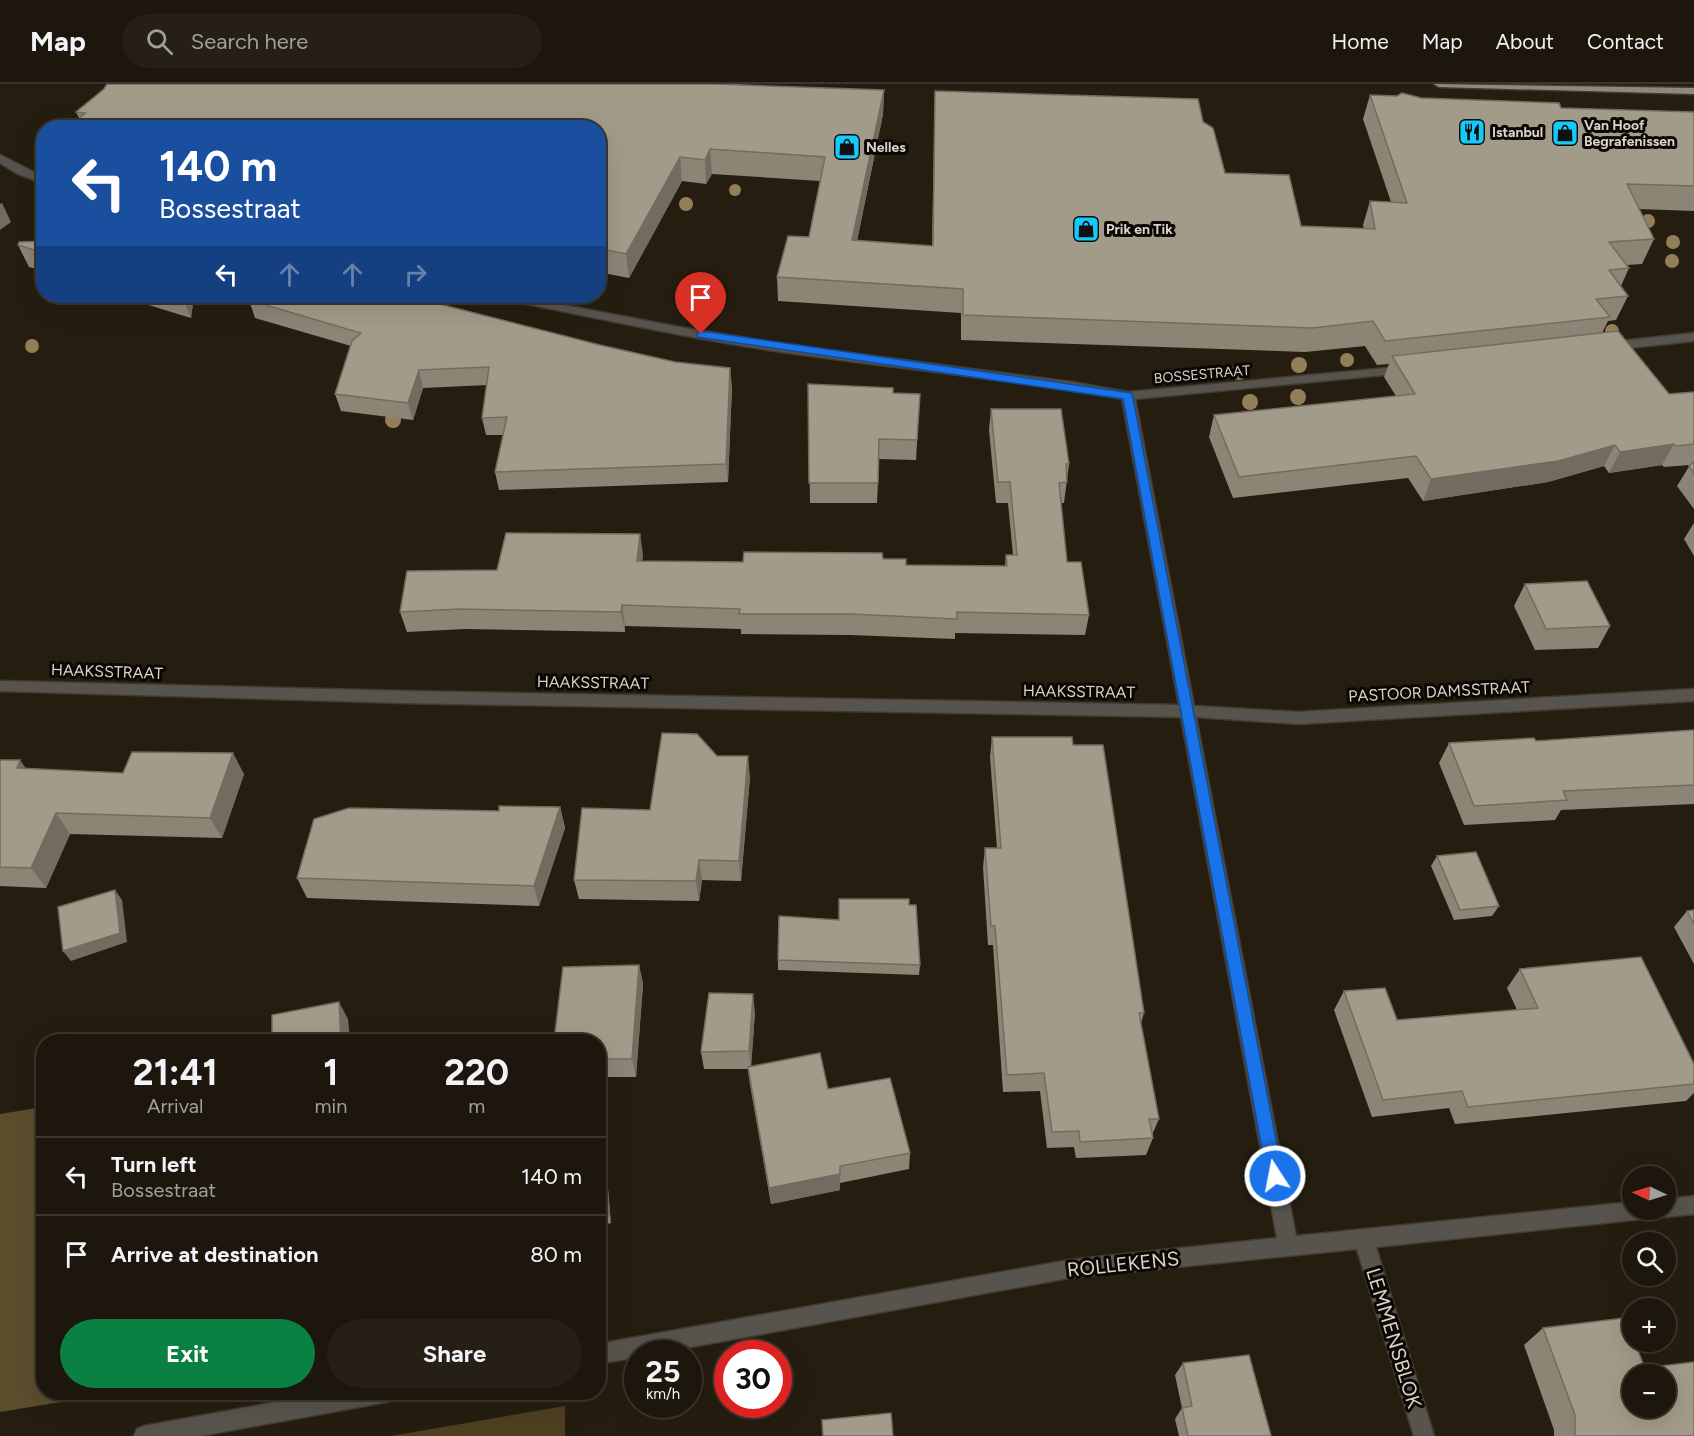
<!DOCTYPE html>
<meta charset="utf-8">
<style>
body{margin:0;font-family:Figtree,sans-serif;background:#251f15;color:#f1f3f6;height:100vh;display:flex;flex-direction:column;font-size:22px;white-space:nowrap}
*{box-sizing:border-box;margin:0}
p{font-size:20px;color:#a09f9d}
.icon{flex:none;width:33px;height:33px;fill:none;stroke:currentColor;stroke-width:2;stroke-linecap:round;stroke-linejoin:round}
.map{position:relative;flex:1;overflow:hidden}
.drawer{position:absolute;left:36px;top:950px;width:570px;height:366px;display:flex;flex-direction:column;background:#1c160c;border-radius:24px;box-shadow:0 6px 24px #0002,0 0 0 2px #3a352d}
.drawer>*{flex:none}
.banner{position:absolute;left:36px;top:36px;width:570px;height:183px;border-radius:24px;box-shadow:0 6px 24px #0002,0 0 0 2px #3a352d;background:#1a4fa0;color:#fff;overflow:hidden}
.needle{width:39px;rotate:274deg}
.buttons{position:absolute;left:1622px;top:1082px;display:grid;gap:12px}
.buttons a{display:grid;place-items:center;width:54px;height:54px;border-radius:50%;background:#1c160c;box-shadow:0 6px 24px #0002,0 0 0 2px #3a352d;font-size:30px}
.speed{position:absolute;left:624px;top:1256px;display:flex;gap:12px;font-size:30px;font-weight:700;text-align:center}
.speed>*{display:grid;place-content:center;width:78px;height:78px;border-radius:50%;background:#1c160c;box-shadow:0 6px 24px #0002,0 0 0 2px #3a352d;line-height:1}
.speed small{font-size:15px;font-weight:400}
.speed .limit{border:9px solid #d22;background:#fff;color:#111}
.pin{position:absolute;display:grid;place-items:center;width:51px;height:51px;color:#fff;margin:-62px -26px;border-radius:50% 50% 50% 0;rotate:-45deg;box-shadow:0 0 6px #0007}
.pin .icon{rotate:45deg}
.me{position:absolute;width:66px;margin:-33px;rotate:349deg;stroke-linejoin:round;filter:drop-shadow(0 0 4px #0008)}
.turn{display:flex;align-items:center;gap:21px;height:126px;padding:0 24px;font-size:27px}
.turn .icon{width:78px;height:78px;stroke-width:2.5}
.turn b{display:block;font-size:42px;line-height:51px}
.lanes{display:flex;align-items:center;height:57px;padding:0 24px;background:#0003;justify-content:center;gap:30px;direction:ltr}
.lanes .off{opacity:.35}
.eta{display:flex;justify-content:space-evenly;align-items:center;height:102px;text-align:center}
.eta b{font-size:36px;font-weight:700;line-height:42px}
.action{display:flex;gap:12px;margin-top:auto;padding:12px 24px}
.action a{flex:1;height:69px;border-radius:36px;background:#0b8043;color:#fff;font-size:24px;font-weight:700;line-height:69px;text-align:center}
.action a+a{background:#251f15;color:#f1f3f6}
ul{padding:0;list-style:none}
li{display:flex;align-items:center;gap:18px;height:78px;padding:0 24px;border-top:2px solid #3a352d}
li div{flex:1}
li b{display:block;font-size:22px}
li em{font-style:normal}
header{display:flex;align-items:center;gap:36px;box-sizing:border-box;height:84px;padding:0 30px;background:#1c160c;border-bottom:2px solid #3a352d}
header strong{font-size:28px}
nav{display:flex;gap:33px;margin-inline-start:auto;font-size:21px}
.search{width:420px;height:54px;background:#251f15;display:flex;align-items:center;gap:15px;box-sizing:border-box;padding:0 21px;border-radius:33px;color:#a09f9d;font-size:22px}
.map>svg:first-child{display:block}
.green{fill:#4e3f21}
.forest{fill:#5c4d2d}
.lines{fill:none;stroke-linecap:round;stroke-linejoin:round}
.minor-casing{stroke:#423b2e;stroke-width:3}
.primary-casing{stroke:#423b2e;stroke-width:3}
.minor{fill:#57544d;fill-rule:evenodd}
.primary{fill:#90897a;fill-rule:evenodd}
.tree{fill:#927f59}
.wall{fill:#8c8576}
.shaded-wall{fill:#726c60}
.building{fill:#a39b89;stroke:#726c60;stroke-width:1.5;fill-rule:evenodd}
.route{fill:#1a73e8;stroke:#114b97;stroke-width:1.5}
.labels{text-anchor:middle;stroke-width:6;stroke-linejoin:round;paint-order:stroke}
.far-poi-label{font-size:14px;font-weight:bold;fill:#d8d3ca;stroke:#0b0804;text-anchor:start}
.far-street-label{font-size:14px;fill:#d8d3ca;stroke:#0b0804}
.street-label{font-size:16px;fill:#d8d3ca;stroke:#0b0804}
.near-street-label{font-size:20px;fill:#d8d3ca;stroke:#0b0804}
</style>
<header>
<strong>Map</strong>
<div class="search"><svg class="icon" aria-label="search" viewBox="0 0 24 24"><circle cx="10" cy="10" r="6"/><path d="M15 15l6 6"/></svg>Search here</div>
<nav><a>Home</a><a>Map</a><a>About</a><a>Contact</a></nav>
</header>
<div class="map">
<svg width="1694" height="1352" viewBox="0 0 1694 1352">
<rect width="100%" height="100%" fill="#251e10"/>
<polygon class="green" points="565,1322 565,1352 391,1352"/>
<polygon class="forest" points="43,1023 44,1308 122,1308 0,1328 0,1030"/>
<g class="lines">
<defs>
<g id="minor">
<polygon points="0,71 44,93 44,100 16,89 0,79"/>
<path d="M 496,212 L 517,212 L 679,243 L 788,261 L 1072,298 L 1128,308 L 1409,282 L 1409,288 L 1405,289 L 1135,315 L 1194,622 L 1298,628 L 1694,605 L 1694,617 L 1298,640 L 1196,633 L 1296,1152 L 1632,1118 L 1632,1125 L 1665,1125 L 1665,1115 L 1694,1112 L 1694,1130 L 1665,1133 L 1659,1131 L 1652,1134 L 1376,1163 L 1434,1352 L 1414,1352 L 1357,1165 L 1069,1194 L 658,1269 L 638,1269 L 638,1273 L 598,1280 L 598,1260 L 1069,1176 L 1277,1154 L 1181,633 L 404,619 L 0,607 L 0,597 L 404,607 L 1179,621 L 1122,315 C 1012,295 900,285 789,269 C 692,255 597,234 502,215 Z"/>
<polygon points="1694,249 1694,257 1611,266 1605,262 1611,258"/>
<polygon points="332,1308 397,1308 394,1315 387,1318 200,1352 134,1352 137,1345 144,1342"/>
</g>
<polygon id="primary" points="1434,0 1694,4 1694,10 1439,3"/>
</defs>
<use href="#minor" class="minor-casing"/>
<use href="#primary" class="primary-casing"/>
<use href="#minor" class="minor"/>
<use href="#primary" class="primary"/>
</g>
<g class="tree">
<circle cx="735" cy="106" r="6"/>
<circle cx="686" cy="120" r="7"/>
<circle cx="1648" cy="137" r="7"/>
<circle cx="1673" cy="158" r="7"/>
<circle cx="1672" cy="177" r="7"/>
<circle cx="1612" cy="247" r="7"/>
<circle cx="32" cy="262" r="7"/>
<circle cx="1347" cy="276" r="7"/>
<circle cx="1299" cy="281" r="8"/>
<circle cx="1239" cy="288" r="8"/>
<circle cx="1298" cy="313" r="8"/>
<circle cx="1250" cy="318" r="8"/>
<circle cx="393" cy="336" r="8"/>
</g>
<g class="wall">
<polygon points="884,6 883,30 857,157 932,162 935,7 1203,38 1225,89 1301,142 1364,145 1363,141 1370,117 1391,118 1363,35 1370,11 1561,24 1694,28 1694,127 1639,125 1654,155 1642,180 1627,181 1629,184 1621,202 1628,212 1616,236 1608,237 1602,249 1669,310 1694,308 1694,425 1677,402 1690,381 1664,383 1662,381 1609,389 1604,382 1548,398 1423,417 1408,394 1233,414 1209,353 1214,331 1396,312 1384,293 1389,280 1377,281 1365,262 1305,268 961,256 961,229 778,217 777,193 809,153 820,97 712,90 706,100 682,97 629,194 598,188 598,44 79,34 76,28"/>
<polygon points="44,157 44,187 29,183 18,161"/>
<polygon points="119,212 194,212 191,234"/>
<polygon points="249,216 732,302 728,398 499,406 495,388 503,351 486,351 482,334 487,301 423,304 413,336 341,327 335,310 351,262 255,234"/>
<polygon points="808,300 893,309 920,310 916,376 879,375 877,419 810,419"/>
<polygon points="991,325 1069,380 1064,419 1061,419 1067,478 1089,531 1085,551 955,549 955,555 850,551 741,550 741,545 625,542 625,548 465,545 407,548 400,528 497,486 643,470 642,477 743,478 883,475 906,481 1005,482 1006,471 1013,471 1008,419 996,419 989,346"/>
<polygon points="1694,439 1694,472 1684,455"/>
<polygon points="1525,500 1610,542 1598,564 1535,566 1514,522"/>
<polygon points="1694,646 1694,720 1561,726 1555,736 1464,741 1439,679 1449,659 1536,657"/>
<polygon points="992,653 1073,661 1144,929 1141,939 1159,1035 1152,1051 1153,1054 1146,1071 1076,1074 1074,1063 1047,1064 1040,1007 1003,1008 993,861 988,861 983,783 985,764 997,764 990,673"/>
<polygon points="717,672 750,693 741,797 702,796 699,817 579,815 574,796 650,726"/>
<polygon points="0,676 26,685 123,689 244,690 222,754 70,750 46,804 0,802"/>
<polygon points="560,723 565,744 539,822 307,814 297,794"/>
<polygon points="1437,772 1499,822 1492,832 1454,836 1431,782"/>
<polygon points="1694,826 1694,880 1674,843 1687,827"/>
<polygon points="778,876 920,881 919,891 778,886"/>
<polygon points="639,881 643,900 636,993 598,993 598,957"/>
<polygon points="1520,885 1694,980 1694,1009 1686,1017 1455,1040 1449,1024 1372,1033 1334,926 1344,907 1397,936 1517,926 1507,904"/>
<polygon points="755,928 751,982 828,1005 910,1069 909,1085 840,1099 840,1106 771,1120 750,1001 748,985 704,985 701,968"/>
<polygon points="598,1056 600,1056 605,1072 611,1139 598,1142"/>
<polygon points="1543,1244 1645,1284 1694,1352 1554,1352 1554,1346 1524,1261"/>
<polygon points="1183,1279 1271,1352 1179,1352 1175,1335 1182,1324 1175,1291"/>
</g>
<g class="shaded-wall">
<polygon points="884,6 883,30 852,181 852,156"/>
<polygon points="710,65 712,90 706,100 705,76"/>
<polygon points="680,73 682,97 629,194 626,170"/>
<polygon points="2,119 11,138 0,146 0,120"/>
<polygon points="182,212 194,212 191,234"/>
<polygon points="730,284 732,302 728,398 726,380"/>
<polygon points="419,286 423,304 413,336 408,319"/>
<polygon points="1674,360 1662,381 1609,389 1620,368"/>
<polygon points="1615,361 1604,382 1548,398 1423,417 1431,395"/>
<polygon points="640,450 643,470 640,497 637,477"/>
<polygon points="622,521 625,542 625,548 621,528"/>
<polygon points="233,669 244,690 222,754 210,734"/>
<polygon points="748,672 750,693 741,797 739,777"/>
<polygon points="20,676 35,697 17,684"/>
<polygon points="560,723 565,744 539,822 534,802"/>
<polygon points="56,729 70,750 46,804 31,784"/>
<polygon points="699,776 702,796 699,817 696,797"/>
<polygon points="115,806 122,816 127,858 71,877 63,867"/>
<polygon points="639,881 643,900 636,993 632,975"/>
<polygon points="753,910 755,928 751,984 749,967"/>
<polygon points="339,918 348,935 350,957 341,957"/>
<polygon points="600,1056 605,1072 611,1139 606,1124"/>
<polygon points="840,1090 840,1106 771,1120 769,1104"/>
</g>
<g class="building">
<polygon points="107,0 716,0 884,6 852,156 933,162 935,7 1198,15 1203,38 1213,44 1225,89 1289,91 1301,142 1375,145 1370,117 1407,119 1370,11 1397,12 1402,9 1421,14 1559,19 1561,24 1694,28 1694,102 1627,100 1654,155 1609,158 1629,184 1609,186 1628,212 1596,215 1610,233 1385,257 1373,237 1312,244 963,231 963,205 777,193 788,152 809,153 825,73 710,65 705,76 680,73 626,170 598,164 598,44 68,44 85,29 76,28 104,5"/>
<polygon points="44,157 44,169 18,161 19,158"/>
<polygon points="250,212 408,212 600,261 675,278 730,284 726,380 495,388 507,333 482,334 489,283 419,286 408,319 335,310 352,257 361,249 249,216"/>
<polygon points="1618,247 1669,310 1694,308 1694,360 1676,362 1674,360 1620,368 1615,361 1558,377 1431,395 1416,372 1239,393 1214,331 1415,310 1392,272"/>
<polygon points="808,300 893,304 893,309 920,310 917,356 879,355 878,399 809,399"/>
<polygon points="991,325 1061,325 1069,380 1066,380 1067,398 1059,399 1067,478 1081,478 1089,531 957,528 957,535 850,530 739,530 740,525 622,521 621,528 459,525 400,528 407,487 497,486 506,449 640,450 637,477 743,478 744,468 882,469 883,475 906,475 906,481 1007,482 1006,471 1017,471 1010,398 998,398"/>
<polygon points="1694,378 1694,390 1689,382"/>
<polygon points="1587,497 1610,542 1546,545 1525,500"/>
<polygon points="1694,646 1694,701 1563,707 1567,716 1474,722 1449,659 1534,654 1536,657"/>
<polygon points="662,649 697,650 717,672 748,672 739,777 699,776 696,797 574,796 582,724 650,726"/>
<polygon points="992,653 1072,653 1073,661 1103,661 1144,929 1139,929 1159,1035 1149,1035 1153,1054 1080,1058 1079,1047 1052,1048 1044,989 1007,991 995,842 991,842 985,764 1001,764"/>
<polygon points="132,668 233,669 210,734 56,729 31,784 0,783 0,676 20,676 17,684 123,689"/>
<polygon points="499,722 560,723 534,802 297,794 314,735 349,724 499,727"/>
<polygon points="1476,768 1499,822 1460,826 1437,772"/>
<polygon points="115,806 120,849 63,867 58,823"/>
<polygon points="839,815 909,815 909,821 916,821 920,881 778,876 779,832 839,836"/>
<polygon points="1694,826 1694,840 1687,827"/>
<polygon points="1641,873 1694,980 1694,1000 1468,1023 1462,1007 1383,1016 1344,907 1385,904 1397,936 1538,924 1520,885"/>
<polygon points="639,881 632,975 598,975 598,957 554,957 563,883"/>
<polygon points="709,909 753,910 749,967 701,968"/>
<polygon points="339,918 341,957 272,957 272,931"/>
<polygon points="820,969 828,1005 890,994 910,1069 840,1082 840,1090 769,1104 748,983"/>
<polygon points="598,1056 600,1056 606,1124 598,1125"/>
<path d="M 1624,1234 L 1632,1253 L 1632,1257 L 1634,1257 L 1645,1284 L 1694,1278 L 1694,1352 L 1575,1352 L 1575,1331 L 1543,1244 ZM 1632,1290 L 1665,1290 L 1665,1323 L 1632,1323 Z"/>
<polygon points="1249,1271 1271,1352 1188,1352 1182,1324 1192,1322 1183,1279"/>
<polygon points="891,1329 893,1352 823,1352 822,1336"/>
</g>
<polygon class="route" points="701,247 1132,309 1283,1092 1281,1098 1275,1100 1269,1098 1267,1092 1123,315 697,253 697,248"/>
<defs>
<symbol id="restaurant-square" viewBox="-11 -11 22 22"><rect x="-9" y="-9" width="18" height="18" rx="4" fill="#14cafb" stroke="#0b0804"/><path d="M-5-6h1v4h1v-4h1v4h1v-4h1v5L-1.5 .5V6h-2V.5L-5-1ZM5-6V6H3V1.5H1.5Q1.5-4 5-6Z" fill="#111"/></symbol>
<symbol id="shop-square" viewBox="-11 -11 22 22"><rect x="-9" y="-9" width="18" height="18" rx="4" fill="#14cafb" stroke="#0b0804"/><path d="M-5-2.5h2.3a2.7 3.5 0 0 1 5.4 0H5L5.5 6h-11ZM-1.5-2.5h3a1.5 2.3 0 0 0-3 0Z" fill="#111"/></symbol>
</defs>
<g fill-rule="evenodd">
<use href="#restaurant-square" x="1457" y="33" width="30" height="30"/>
<use href="#shop-square" x="1550" y="34" width="30" height="30"/>
<use href="#shop-square" x="832" y="48" width="30" height="30"/>
<use href="#shop-square" x="1071" y="130" width="30" height="30"/>
</g>
<g class="labels">
<g class="far-poi-label">
<text x="1584" y="46">Van Hoof<tspan x="1584" dy="16">Begrafenissen</tspan></text>
<text x="1492" y="53">Istanbul</text>
<text x="866" y="68">Nelles</text>
<text x="1106" y="150">Prik en Tik</text>
</g>
<g class="far-street-label">
<text transform="translate(1202 290) rotate(-5)" y="5">BOSSESTRAAT</text>
</g>
<g class="street-label">
<text transform="translate(107 587) rotate(2)" y="6">HAAKSSTRAAT</text>
<text transform="translate(593 598) rotate(1)" y="6">HAAKSSTRAAT</text>
<text transform="translate(1079 607) rotate(1)" y="6">HAAKSSTRAAT</text>
<text transform="translate(1439 607) rotate(-3)" y="6">PASTOOR DAMSSTRAAT</text>
</g>
<g class="near-street-label">
<text transform="translate(1123 1180) rotate(-6)" y="7">ROLLEKENS</text>
<text transform="translate(1394 1254) rotate(73)" y="7">LEMMENSBLOK</text>
</g>
</g>
</svg>
<div class="buttons">
<a><svg class="needle" viewBox="-14 -14 28 28"><path d="M0-13l5 13h-10z" fill="#e53935"/><path d="M0 13l5-13h-10z" fill="#a09f9d"/></svg></a>
<a><svg class="icon" aria-label="search" viewBox="0 0 24 24"><circle cx="10" cy="10" r="6"/><path d="M15 15l6 6"/></svg></a>
<a>+</a>
<a>−</a>
</div>
<div class="speed"><div>25<small>km/h</small></div><div class="limit">30</div></div>
<div class="pin" style="left:701px;top:250px;background:#d93025"><svg class="icon" aria-label="arrive" viewBox="0 0 24 24"><path d="M6 21V4h12l-3 4 3 4H6"/></svg></div>
<svg class="me" style="left:1275px;top:1092px" viewBox="-20 -20 40 40"><circle r="17" fill="#1a73e8" stroke="#fff" stroke-width="3"/><path d="M0-11L8 9 0 5-8 9z" fill="#fff"/></svg>
<div class="banner">
<div class="turn"><svg class="icon" aria-label="left" viewBox="0 0 24 24"><path d="M17 20v-9H6M10 6l-5 5 5 5"/></svg><div><b>140 m</b>Bossestraat</div></div>
<div class="lanes"><svg class="icon" aria-label="left" viewBox="0 0 24 24"><path d="M17 20v-9H6M10 6l-5 5 5 5"/></svg><svg class="icon off" aria-label="ahead" viewBox="0 0 24 24"><path d="M12 20V5M6 11l6-6 6 6"/></svg><svg class="icon off" aria-label="ahead" viewBox="0 0 24 24"><path d="M12 20V5M6 11l6-6 6 6"/></svg><svg class="icon off" aria-label="right" viewBox="0 0 24 24"><path d="M7 20v-9h11M14 6l5 5-5 5"/></svg></div>
</div>
<section class="drawer">
<div class="eta">
<div><b>21:41</b><p>Arrival</p></div>
<div><b>1</b><p>min</p></div>
<div><b>220</b><p>m</p></div>
</div>
<ul>
<li><svg class="icon" aria-label="left" viewBox="0 0 24 24"><path d="M17 20v-9H6M10 6l-5 5 5 5"/></svg><div><b>Turn left</b><p>Bossestraat</p></div><em>140 m</em></li>
<li><svg class="icon" aria-label="arrive" viewBox="0 0 24 24"><path d="M6 21V4h12l-3 4 3 4H6"/></svg><div><b>Arrive at destination</b></div><em>80 m</em></li>
</ul>
<div class="action"><a>Exit</a><a>Share</a></div>
</section>
</div>
